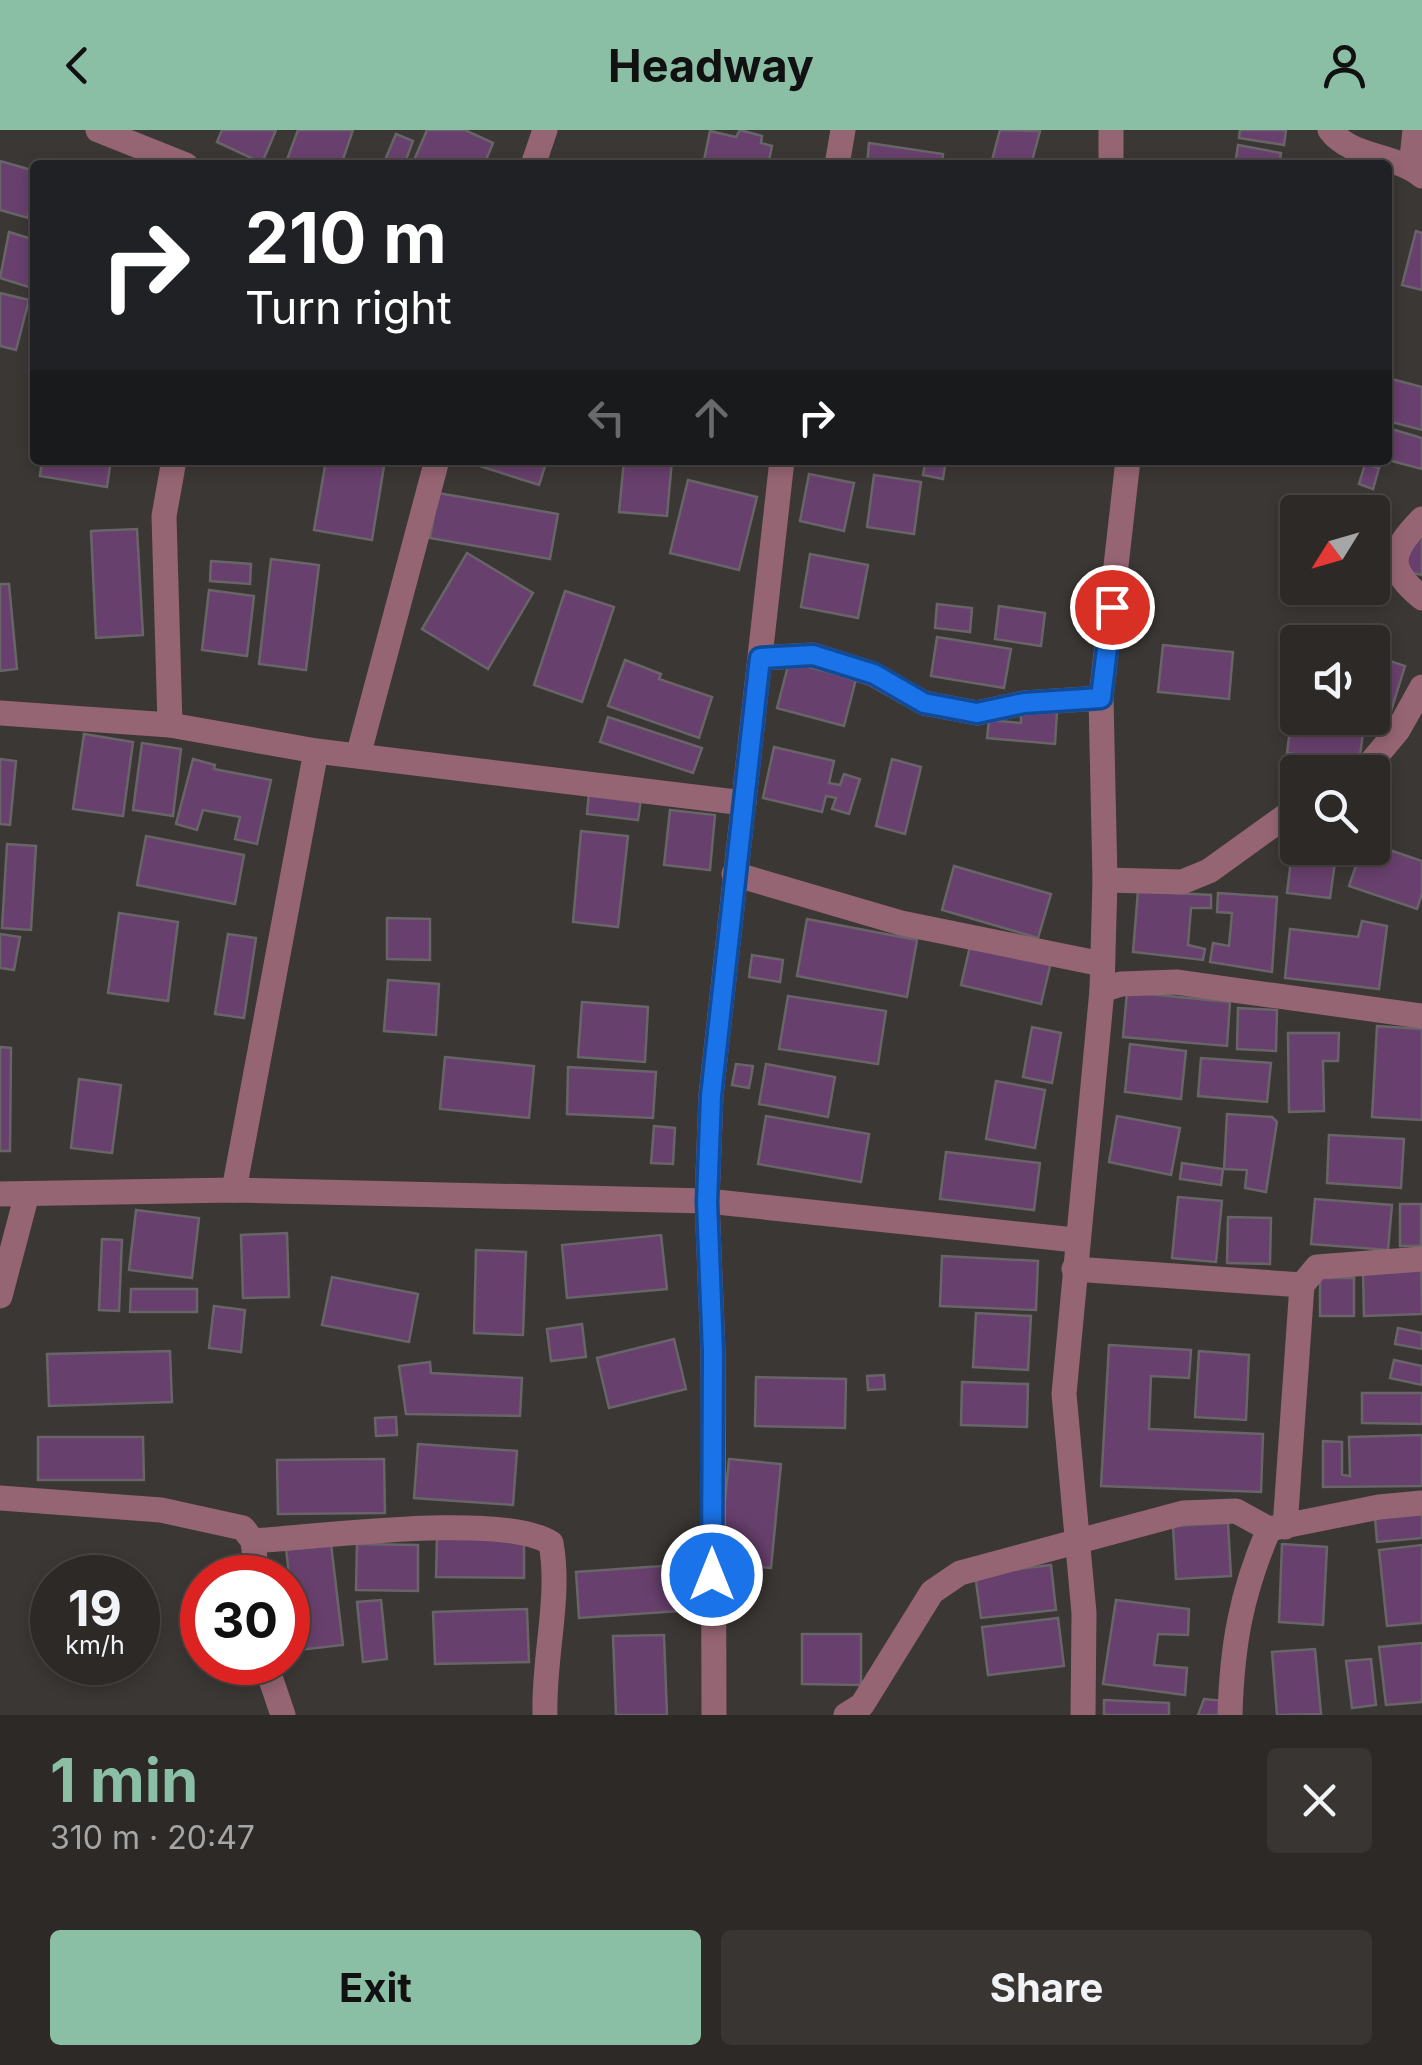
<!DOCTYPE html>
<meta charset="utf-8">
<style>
body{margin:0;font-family:Inter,sans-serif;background:#383533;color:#f1f3f6;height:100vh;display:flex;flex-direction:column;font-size:38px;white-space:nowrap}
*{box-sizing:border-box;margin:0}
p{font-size:32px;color:#a6a6a7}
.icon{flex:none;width:55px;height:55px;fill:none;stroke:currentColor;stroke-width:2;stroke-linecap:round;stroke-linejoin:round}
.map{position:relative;height:1585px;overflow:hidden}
.details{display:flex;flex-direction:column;background:#2c2927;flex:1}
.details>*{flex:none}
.hud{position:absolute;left:30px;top:30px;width:1362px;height:305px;border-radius:10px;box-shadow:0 5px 15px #0003,0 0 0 2px #484544;background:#202124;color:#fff;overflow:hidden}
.needle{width:65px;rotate:233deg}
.controls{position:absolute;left:1280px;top:365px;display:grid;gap:20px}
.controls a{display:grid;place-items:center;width:110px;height:110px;border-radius:10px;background:#2c2927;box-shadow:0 5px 15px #0003,0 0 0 2px #484544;font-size:50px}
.speed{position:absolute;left:30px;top:1425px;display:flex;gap:20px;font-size:50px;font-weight:700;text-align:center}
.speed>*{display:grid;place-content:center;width:130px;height:130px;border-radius:50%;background:#2c2927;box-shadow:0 5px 15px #0003,0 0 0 2px #484544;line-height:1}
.speed small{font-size:25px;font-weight:400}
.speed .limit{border:15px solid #d22;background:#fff;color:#111}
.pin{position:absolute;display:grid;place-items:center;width:85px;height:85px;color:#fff;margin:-42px;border:5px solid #fff;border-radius:50%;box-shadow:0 2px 10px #0007}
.me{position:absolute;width:110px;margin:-55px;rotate:0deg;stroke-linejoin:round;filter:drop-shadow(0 0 8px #0008)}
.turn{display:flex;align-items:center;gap:35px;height:210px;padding:0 50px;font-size:45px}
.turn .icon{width:130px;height:130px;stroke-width:2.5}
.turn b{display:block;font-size:70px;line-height:85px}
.lanes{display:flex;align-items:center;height:95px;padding:0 50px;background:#0003;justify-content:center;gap:50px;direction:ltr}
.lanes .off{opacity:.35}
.round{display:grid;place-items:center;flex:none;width:105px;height:105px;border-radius:10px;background:#383533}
.overview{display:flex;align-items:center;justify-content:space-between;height:170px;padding:0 50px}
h1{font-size:60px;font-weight:700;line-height:75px;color:#8abfa5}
.primary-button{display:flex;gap:20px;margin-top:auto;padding:20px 50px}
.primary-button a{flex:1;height:115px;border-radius:10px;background:#8abfa5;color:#111;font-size:40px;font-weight:700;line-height:115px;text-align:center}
.primary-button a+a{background:#383533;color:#f1f3f6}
header{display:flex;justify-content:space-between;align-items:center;height:130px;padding:0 50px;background:#8abfa5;color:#111;font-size:45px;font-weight:700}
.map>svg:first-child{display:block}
.building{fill:#68406d;stroke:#686468;stroke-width:2.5}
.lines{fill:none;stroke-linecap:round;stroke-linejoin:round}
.minor{stroke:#966573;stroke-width:25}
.route-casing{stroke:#114b97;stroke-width:25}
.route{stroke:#1a73e8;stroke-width:18}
</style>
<header><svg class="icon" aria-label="back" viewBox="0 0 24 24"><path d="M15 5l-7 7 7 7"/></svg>Headway<svg class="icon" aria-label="person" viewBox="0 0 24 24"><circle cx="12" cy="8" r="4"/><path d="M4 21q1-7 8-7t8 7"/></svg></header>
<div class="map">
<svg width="1422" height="1585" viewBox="0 0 1422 1585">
<rect width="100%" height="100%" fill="#3b3734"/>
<g class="building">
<polygon points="222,0 276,0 262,33 217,12"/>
<polygon points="298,0 353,0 341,35 285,35"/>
<polygon points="427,0 465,0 493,13 484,35 412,35"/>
<polygon points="740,0 762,6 761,13 772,16 768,35 703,35 710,1 736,7"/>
<polygon points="1000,0 1040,1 1031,35 991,34"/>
<polygon points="1240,0 1286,0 1284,15 1239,8"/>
<polygon points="396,4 413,11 404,35 383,35"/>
<polygon points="869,13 943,24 942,35 867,35"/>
<polygon points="1238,15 1281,23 1279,35 1235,35"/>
<polygon points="0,31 35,41 28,88 0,80"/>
<polygon points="1416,101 1422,103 1422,160 1402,155"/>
<polygon points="9,102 35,110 35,159 0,148"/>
<polygon points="0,163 29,170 16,220 0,216"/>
<polygon points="1388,248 1422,257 1422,300 1388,291"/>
<polygon points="1388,298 1422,308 1422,339 1388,330"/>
<polygon points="42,330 111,330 107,357 40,346"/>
<polygon points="326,330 385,330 372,410 314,400"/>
<polygon points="461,330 547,330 539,355"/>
<polygon points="624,330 672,330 667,386 619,382"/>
<polygon points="925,333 945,336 943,349 923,345"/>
<polygon points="1365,334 1379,338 1373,359 1359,354"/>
<polygon points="809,344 854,353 844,401 800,391"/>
<polygon points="874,345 921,352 914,404 867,397"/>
<polygon points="688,350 757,367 739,440 670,423"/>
<polygon points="438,363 558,384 550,429 430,408"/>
<polygon points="1415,398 1422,399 1422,445 1404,441"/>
<polygon points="137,399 143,505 96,508 91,401"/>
<polygon points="467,423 533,463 488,539 422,499"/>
<polygon points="810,424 868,435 858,488 801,477"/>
<polygon points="271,429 319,435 306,540 259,534"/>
<polygon points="211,431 251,434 250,454 210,451"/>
<polygon points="0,454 9,454 17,539 0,541"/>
<polygon points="209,460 254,466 247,526 202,520"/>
<polygon points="565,461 614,477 582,572 534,555"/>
<polygon points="937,474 972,478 970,502 935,498"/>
<polygon points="999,476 1045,483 1041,516 995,509"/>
<polygon points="937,507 1011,519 1004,558 931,546"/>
<polygon points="1163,515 1233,522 1229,569 1158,562"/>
<polygon points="1372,525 1405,536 1391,581 1372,574"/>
<polygon points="625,530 661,544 659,549 712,567 699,608 608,576"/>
<polygon points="789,532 856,549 844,596 777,578"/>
<polygon points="1294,569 1298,588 1365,588 1359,633 1287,623"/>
<polygon points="1021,581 1057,582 1055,614 987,608 989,590 1021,593"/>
<polygon points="608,587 702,618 693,643 600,612"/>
<polygon points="84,604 133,612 123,686 73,679"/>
<polygon points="142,613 181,619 173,686 133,680"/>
<polygon points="774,617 834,631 829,653 840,655 844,644 860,649 849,684 832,679 836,668 826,666 822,682 763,668"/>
<polygon points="0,629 16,631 10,695 0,694"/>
<polygon points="193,629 215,635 214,639 271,650 257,714 235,709 240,687 203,680 197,700 176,694"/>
<polygon points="892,629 921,637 905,704 876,696"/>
<polygon points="589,662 641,669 638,690 587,684"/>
<polygon points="670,680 715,685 710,740 664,735"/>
<polygon points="581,701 628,706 618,797 573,792"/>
<polygon points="146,706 244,725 235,774 137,755"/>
<polygon points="1294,706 1298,718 1337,718 1330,768 1287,763"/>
<polygon points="7,714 36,716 31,800 2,798"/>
<polygon points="1372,714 1422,731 1422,763 1417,779 1349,756 1362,718"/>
<polygon points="954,736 1051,764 1038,808 942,780"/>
<polygon points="1138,761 1211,765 1211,778 1191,778 1188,815 1205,819 1203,830 1133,822"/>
<polygon points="1218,763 1277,767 1272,842 1210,832 1213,813 1229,816 1232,783 1217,782"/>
<polygon points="119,783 178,792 168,871 108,863"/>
<polygon points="387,788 430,789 430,830 387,829"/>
<polygon points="807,789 917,810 907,867 797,846"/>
<polygon points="1362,791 1387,796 1379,859 1285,848 1290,799 1358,807"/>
<polygon points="0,804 20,807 14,840 0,838"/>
<polygon points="228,804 256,808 244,888 215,884"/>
<polygon points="971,812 1051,832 1041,874 961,855"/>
<polygon points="752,825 783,830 780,852 749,847"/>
<polygon points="388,850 439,854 436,905 384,901"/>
<polygon points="1127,862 1230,872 1227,916 1123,907"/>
<polygon points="788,866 886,881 878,934 779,919"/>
<polygon points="582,872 648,877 645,932 578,927"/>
<polygon points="1238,878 1277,880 1276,921 1237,919"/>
<polygon points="1377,896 1422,899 1422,990 1372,987"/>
<polygon points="1032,897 1061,903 1052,953 1023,947"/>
<polygon points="1288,903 1339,903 1338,931 1323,931 1324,981 1289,982"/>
<polygon points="1130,914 1186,921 1181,969 1125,962"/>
<polygon points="0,917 11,918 10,1021 0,1021"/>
<polygon points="445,927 534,936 529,988 440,979"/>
<polygon points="1201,928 1271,933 1267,972 1198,966"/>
<polygon points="736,934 753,936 749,958 732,955"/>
<polygon points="766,934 835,947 828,987 759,974"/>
<polygon points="568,937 656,942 653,988 567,984"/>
<polygon points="79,949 121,955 112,1023 71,1018"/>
<polygon points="996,951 1045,960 1035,1018 986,1009"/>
<polygon points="1227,984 1272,987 1277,992 1266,1062 1245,1058 1247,1040 1224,1039"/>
<polygon points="766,986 869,1004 861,1052 758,1034"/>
<polygon points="1117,986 1180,998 1171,1045 1109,1032"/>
<polygon points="654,996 675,998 673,1034 651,1033"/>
<polygon points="1329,1005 1404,1009 1401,1058 1327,1053"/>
<polygon points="946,1022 1040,1033 1034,1080 940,1069"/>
<polygon points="1182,1033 1223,1039 1221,1055 1180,1049"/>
<polygon points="1178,1067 1222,1071 1216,1132 1172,1128"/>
<polygon points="1315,1069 1392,1075 1388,1120 1311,1114"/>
<rect x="1400" y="1074" width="21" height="42"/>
<polygon points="136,1080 199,1088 192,1148 129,1140"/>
<polygon points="1228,1087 1271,1088 1270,1134 1227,1133"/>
<polygon points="287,1103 289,1167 243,1168 241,1105"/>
<polygon points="661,1105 667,1159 567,1168 562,1115"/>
<polygon points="102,1109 122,1110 119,1181 99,1180"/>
<polygon points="476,1120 526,1122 523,1205 474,1203"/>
<polygon points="942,1126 1038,1131 1036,1180 940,1176"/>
<polygon points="1421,1140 1422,1184 1364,1186 1363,1142"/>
<polygon points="332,1147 418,1164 409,1212 322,1195"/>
<rect x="1320" y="1148" width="34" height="38"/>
<polygon points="131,1159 197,1159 197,1182 130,1182"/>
<polygon points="214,1176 245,1180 241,1222 209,1218"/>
<polygon points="976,1183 1031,1186 1028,1240 973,1237"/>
<polygon points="582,1194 586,1227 551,1231 547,1199"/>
<polygon points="1398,1198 1422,1203 1422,1219 1395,1214"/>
<polygon points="674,1209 686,1259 609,1278 597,1228"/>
<polygon points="1109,1215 1191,1220 1189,1248 1151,1246 1149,1299 1263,1304 1261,1362 1101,1356"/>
<polygon points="170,1221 172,1272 49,1276 47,1224"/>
<polygon points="1199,1221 1249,1225 1246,1290 1195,1287"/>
<polygon points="1394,1230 1422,1236 1422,1255 1390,1248"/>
<polygon points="430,1232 431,1243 522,1248 520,1286 406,1284 399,1236"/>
<polygon points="884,1245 885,1259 868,1260 867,1246"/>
<polygon points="756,1247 846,1249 845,1298 755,1296"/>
<polygon points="962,1252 1028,1254 1027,1297 961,1295"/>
<polygon points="1362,1263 1422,1263 1422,1294 1362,1293"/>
<polygon points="396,1287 397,1305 376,1306 375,1288"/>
<polygon points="1422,1305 1422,1356 1323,1357 1323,1311 1342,1312 1342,1345 1350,1346 1349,1307"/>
<polygon points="38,1307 143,1307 144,1350 38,1350"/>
<polygon points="418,1314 517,1321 513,1375 414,1368"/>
<polygon points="384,1329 385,1383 278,1384 277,1330"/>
<polygon points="729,1329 781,1334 771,1438 719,1433"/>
<polygon points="1422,1382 1422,1408 1377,1412 1375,1387"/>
<polygon points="1228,1393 1231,1446 1176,1449 1173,1396"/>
<polygon points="437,1407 524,1407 524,1448 436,1447"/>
<polygon points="331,1414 343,1515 297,1520 286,1418"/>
<polygon points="357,1414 418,1415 418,1461 356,1460"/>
<polygon points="1282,1414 1327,1417 1323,1495 1279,1492"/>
<polygon points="1422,1415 1422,1493 1387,1496 1379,1420"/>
<polygon points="676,1435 679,1481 579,1488 576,1442"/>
<polygon points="1051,1435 1056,1480 981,1488 975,1444"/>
<polygon points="381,1470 387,1529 363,1532 357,1472"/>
<polygon points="1116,1470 1189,1479 1188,1505 1158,1504 1154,1535 1187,1538 1185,1565 1103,1554"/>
<polygon points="527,1479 529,1532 435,1534 433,1482"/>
<polygon points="1058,1488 1064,1536 988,1545 982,1497"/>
<polygon points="802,1504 861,1504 861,1555 802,1554"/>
<polygon points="664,1505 667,1585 616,1585 613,1506"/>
<polygon points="1422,1513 1422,1572 1386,1575 1379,1517"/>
<polygon points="1315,1519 1321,1584 1277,1585 1272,1522"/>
<polygon points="1371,1529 1376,1575 1352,1578 1346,1531"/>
<polygon points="1204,1569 1225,1571 1222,1585 1198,1585"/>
<polygon points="1104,1570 1169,1573 1169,1585 1104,1585"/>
</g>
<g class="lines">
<g class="minor">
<polyline points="98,0 186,35"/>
<polyline points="1111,0 1111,35"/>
<path d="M 1330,0 C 1351,28 1395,24 1422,46"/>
<polyline points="533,35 545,0"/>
<polyline points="837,35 843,0"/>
<polyline points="1411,37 1415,0"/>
<path d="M 1422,389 C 1390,422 1385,437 1422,468"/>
<polyline points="760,528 813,525 873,544 924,573 977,583 1024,573 1101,568"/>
<polyline points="0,583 170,595 316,621 744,673"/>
<polyline points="170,595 164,386 174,330"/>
<polyline points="358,626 437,330"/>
<polyline points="1363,642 1398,600 1422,557"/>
<polyline points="734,744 901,793 1102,834"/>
<polyline points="1105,750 1182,752 1209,741 1298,677"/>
<polyline points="1102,860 1121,854 1176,852 1422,886"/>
<polyline points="234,1060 316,621"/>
<polyline points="0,1064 234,1060 707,1071 1075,1110"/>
<polyline points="1074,1139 1302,1155"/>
<polyline points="0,1166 27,1064"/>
<polyline points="0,1368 161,1380 243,1398 253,1411 257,1448"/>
<polyline points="1285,1397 1302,1155 1317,1137 1422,1129"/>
<path d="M 253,1411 C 318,1407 502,1382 551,1413 C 561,1468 543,1528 545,1585"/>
<polyline points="265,1532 283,1585"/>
<polyline points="714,1585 713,1222 707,1071 711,965 782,330"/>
<polyline points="846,1585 862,1575 932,1462 960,1443 1183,1383 1236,1381 1269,1399 1379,1377 1422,1373"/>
<polyline points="1083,1585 1084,1483 1064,1264 1102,860 1105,750 1101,568 1128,330"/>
<path d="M 1230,1585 C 1232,1515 1241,1464 1269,1399"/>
</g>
</g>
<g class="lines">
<defs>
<polyline id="route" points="712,1445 713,1222 707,1072 711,966 760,528 813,525 874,544 924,573 977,583 1024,573 1101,568 1112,477"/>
</defs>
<use href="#route" class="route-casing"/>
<use href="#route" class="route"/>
</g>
</svg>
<div class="controls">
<a><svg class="needle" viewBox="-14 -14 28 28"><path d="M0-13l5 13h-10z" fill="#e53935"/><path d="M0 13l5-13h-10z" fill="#a6a6a7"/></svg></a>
<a><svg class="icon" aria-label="sound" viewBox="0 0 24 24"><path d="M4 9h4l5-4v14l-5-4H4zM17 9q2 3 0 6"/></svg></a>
<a><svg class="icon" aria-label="search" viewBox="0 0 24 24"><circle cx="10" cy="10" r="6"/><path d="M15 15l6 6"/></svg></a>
</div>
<div class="speed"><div>19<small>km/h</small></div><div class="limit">30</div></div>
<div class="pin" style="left:1112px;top:477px;background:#d93025"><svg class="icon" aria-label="arrive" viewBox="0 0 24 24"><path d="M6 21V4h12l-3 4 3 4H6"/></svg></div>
<svg class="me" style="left:712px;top:1445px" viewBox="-20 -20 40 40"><circle r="17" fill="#1a73e8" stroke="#fff" stroke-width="3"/><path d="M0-11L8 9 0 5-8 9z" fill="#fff"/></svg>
<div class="hud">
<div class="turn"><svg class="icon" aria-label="right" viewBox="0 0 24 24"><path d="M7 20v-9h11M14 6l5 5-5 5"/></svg><div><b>210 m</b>Turn right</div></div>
<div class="lanes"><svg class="icon off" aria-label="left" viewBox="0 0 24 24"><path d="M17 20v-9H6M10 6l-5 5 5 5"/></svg><svg class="icon off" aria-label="ahead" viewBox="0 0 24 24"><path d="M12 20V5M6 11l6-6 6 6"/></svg><svg class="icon" aria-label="right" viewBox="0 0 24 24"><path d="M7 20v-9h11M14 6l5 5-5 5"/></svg></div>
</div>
</div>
<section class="details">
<div class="overview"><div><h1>1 min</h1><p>310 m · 20:47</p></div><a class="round"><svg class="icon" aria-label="close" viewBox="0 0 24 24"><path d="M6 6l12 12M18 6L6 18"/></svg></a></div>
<div class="primary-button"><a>Exit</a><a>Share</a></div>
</section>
